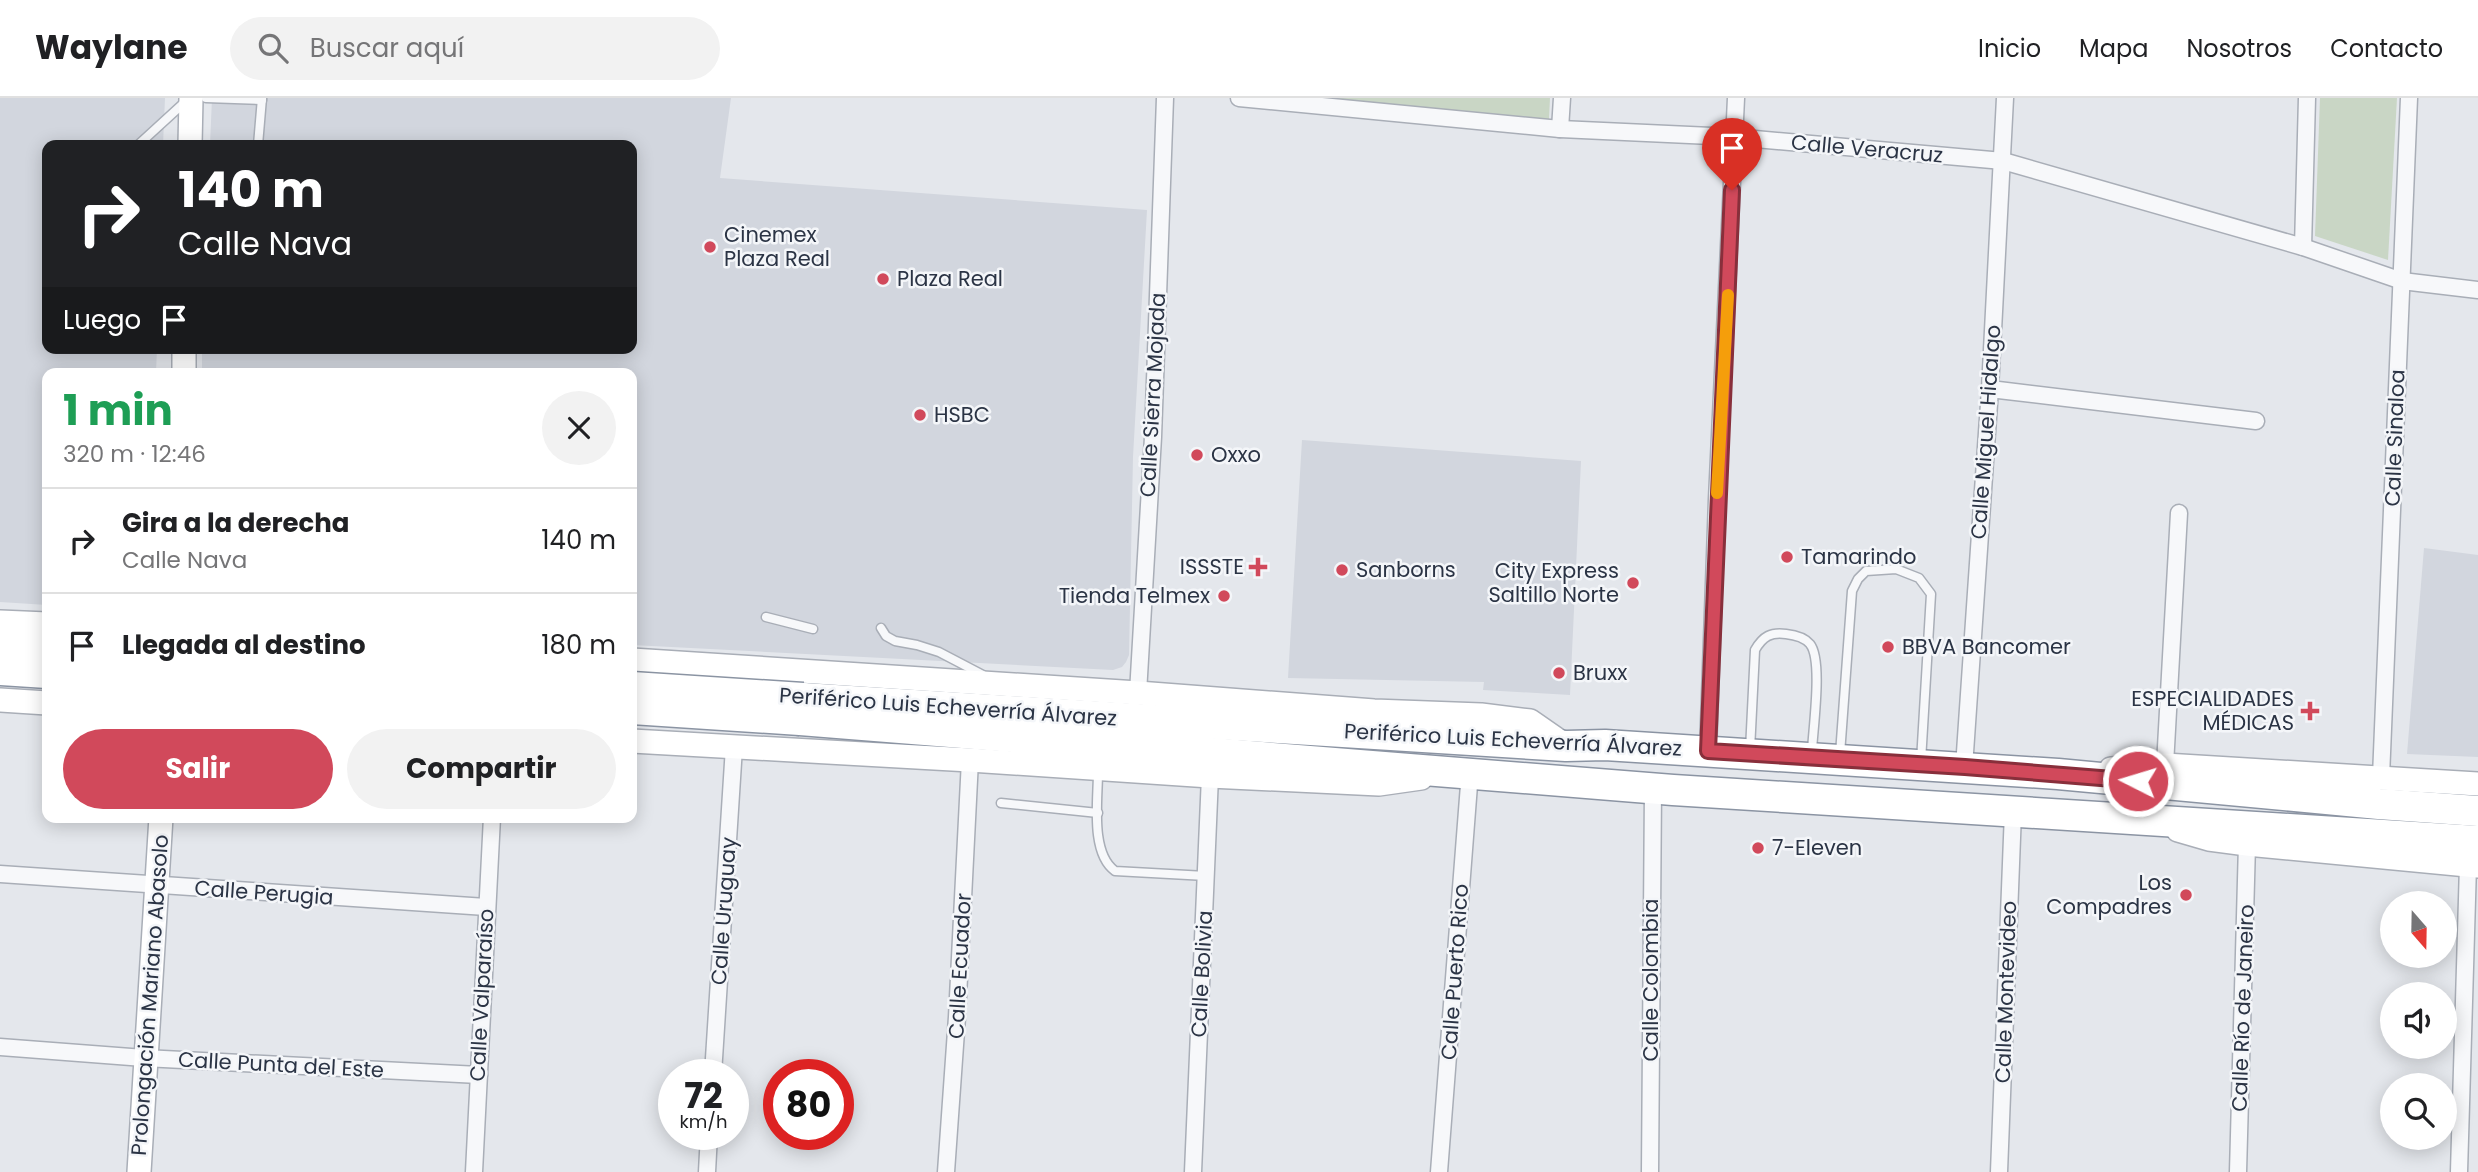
<!DOCTYPE html>
<html lang="es">
<meta charset="utf-8">
<style>
body{margin:0;font-family:Poppins,sans-serif;background:#f2f2f2;color:#202124;height:100vh;display:flex;flex-direction:column;font-size:26px;white-space:nowrap}
*{box-sizing:border-box;margin:0}
p{font-size:23px;color:#757577}
.icon{flex:none;width:38px;height:38px;fill:none;stroke:currentColor;stroke-width:2;stroke-linecap:round;stroke-linejoin:round}
.map{position:relative;flex:1;overflow:hidden}
.details{position:absolute;left:42px;top:270px;width:595px;height:455px;display:flex;flex-direction:column;background:#fff;border-radius:14px;box-shadow:0 4px 18px #0003}
.details>*{flex:none}
.hud{position:absolute;left:42px;top:42px;width:595px;height:214px;border-radius:14px;box-shadow:0 4px 18px #0003;background:#202124;color:#fff;overflow:hidden}
.needle{width:46px;rotate:160deg}
.fabs{position:absolute;left:2380px;top:793px;display:grid;gap:14px}
.fabs a{display:grid;place-items:center;width:77px;height:77px;border-radius:50%;background:#fff;box-shadow:0 4px 18px #0003;font-size:35px}
.speed{position:absolute;left:658px;top:961px;display:flex;gap:14px;font-size:35px;font-weight:700;text-align:center}
.speed>*{display:grid;place-content:center;width:91px;height:91px;border-radius:50%;background:#fff;box-shadow:0 4px 18px #0003;line-height:1}
.speed small{font-size:18px;font-weight:400}
.speed .limit{border:10px solid #d22;background:#fff;color:#111}
.pin{position:absolute;display:grid;place-items:center;width:60px;height:60px;color:#fff;margin:-72px -30px;border-radius:50% 50% 50% 0;rotate:-45deg;box-shadow:0 0 7px #0007}
.pin .icon{rotate:45deg}
.me{position:absolute;width:77px;margin:-38px;rotate:275deg;stroke-linejoin:round;filter:drop-shadow(0 0 5px #0008)}
.turn{display:flex;align-items:center;gap:24px;height:147px;padding:0 21px;font-size:32px}
.turn .icon{width:91px;height:91px;stroke-width:2.5}
.turn b{display:block;font-size:49px;line-height:60px}
.then{display:flex;align-items:center;height:66px;padding:0 21px;background:#0003;gap:14px;font-size:26px}
.round{display:grid;place-items:center;flex:none;width:74px;height:74px;border-radius:37px;background:#f2f2f2}
.overview{display:flex;align-items:center;justify-content:space-between;height:119px;padding:0 21px}
h1{font-size:42px;font-weight:700;line-height:52px;color:#1e9e55}
.button{display:flex;gap:14px;margin-top:auto;padding:14px 21px}
.button a{flex:1;height:80px;border-radius:42px;background:#d1495b;color:#fff;font-size:28px;font-weight:700;line-height:80px;text-align:center}
.button a+a{background:#f2f2f2;color:#202124}
ul{padding:0;list-style:none}
li{display:flex;align-items:center;gap:21px;height:105px;padding:0 21px;border-top:2px solid #e0e0e0}
li div{flex:1}
li b{display:block;font-size:26px}
li em{font-style:normal}
header{display:flex;align-items:center;gap:42px;box-sizing:border-box;height:98px;padding:0 35px;background:#fff;border-bottom:2px solid #e0e0e0}
header strong{font-size:33px}
nav{display:flex;gap:38px;margin-inline-start:auto;font-size:24px}
.search{width:490px;height:63px;background:#f2f2f2;display:flex;align-items:center;gap:18px;box-sizing:border-box;padding:0 24px;border-radius:38px;color:#757577;font-size:26px}
.map>svg:first-child{display:block}
.built{fill:#d2d6de}
.green{fill:#c9d6c5}
.lines{fill:none;stroke-linecap:round;stroke-linejoin:round}
.lane-casing{stroke:#a9aeb7;stroke-width:11}
.street-casing{stroke:#a9aeb7;stroke-width:19}
.secondary-casing{stroke:#a9aeb7;stroke-width:26}
.highway-casing{stroke:#8b94a3;stroke-width:33}
.lane{stroke:#f7f8fa;stroke-width:8}
.street{stroke:#f7f8fa;stroke-width:16}
.secondary{stroke:#fff;stroke-width:23}
.highway{stroke:#fff;stroke-width:30}
.highway-bridge-casing{stroke:#8b94a3;stroke-width:33;stroke-linecap:butt}
.highway-bridge{stroke:#fff;stroke-width:30}
.route-casing{stroke:#882f3b;stroke-width:18}
.route{stroke:#d1495b;stroke-width:12}
.slow{stroke:#f59e0b;stroke-width:12}
.poi-dot{fill:#d1495b;stroke:#f4f6f9;stroke-width:2.5}
.labels{text-anchor:middle;stroke-width:5;stroke-linejoin:round;paint-order:stroke}
.street-label{font-size:21px;fill:#2b3445;stroke:#f4f6f9}
.poi-label{font-size:21px;fill:#2b3445;stroke:#f4f6f9;text-anchor:start}
</style>
<header>
<strong>Waylane</strong>
<div class="search"><svg class="icon" aria-label="search" viewBox="0 0 24 24"><circle cx="10" cy="10" r="6"/><path d="M15 15l6 6"/></svg>Buscar aquí</div>
<nav><a>Inicio</a><a>Mapa</a><a>Nosotros</a><a>Contacto</a></nav>
</header>
<div class="map">
<svg width="2478" height="1074" viewBox="0 0 2478 1074">
<rect width="100%" height="100%" fill="#e4e7ec"/>
<g class="built">
<polygon points="0,0 165,0 163,47 47,47 47,250 157,250 156,275 47,275 47,507 0,504"/>
<polygon points="212,0 731,0 720,80 1147,112 1133,359 1129,557 1126,564 1122,569 1113,572 632,547 632,275 202,275 202,250 632,250 632,47 210,47"/>
<polygon points="1302,342 1581,363 1570,597 1483,592 1484,584 1288,580"/>
<polygon points="2424,450 2478,457 2478,659 2407,656"/>
</g>
<g class="green">
<polygon points="1258,0 1550,0 1549,21"/>
<polygon points="2320,0 2397,0 2388,162 2315,138"/>
</g>
<g class="lines">
<defs>
<g id="lane">
<polyline points="206,0 262,2"/>
<polyline points="138,47 185,4"/>
<polyline points="258,47 262,0"/>
<polyline points="766,519 813,531"/>
<polyline points="881,530 886,538 895,543 917,547 939,554 983,577"/>
<path d="M 1750,652 L 1755,552 C 1763,538 1771,534 1786,536 C 1795,537 1804,539 1810,546 C 1823,562 1813,630 1812,653"/>
<polyline points="1840,656 1852,493 1858,481 1866,473 1896,471 1919,480 1931,496 1921,663"/>
<path d="M 1098,674 C 1098,702 1090,755 1115,773 L 1206,778"/>
<polyline points="1001,705 1098,715"/>
</g>
<g id="street">
<polyline points="1239,0 1560,31 1733,39 2003,63 2303,149 2402,183 2478,192"/>
<polyline points="1560,31 1562,0"/>
<polyline points="2303,149 2307,0"/>
<polyline points="1990,291 2256,323"/>
<polyline points="1138,595 1153,339 1165,0"/>
<polyline points="1708,653 1717,401 1736,0"/>
<polyline points="2165,667 2179,415"/>
<polyline points="1964,669 1990,291 2005,0"/>
<polyline points="2381,679 2409,0"/>
<polyline points="0,776 486,809"/>
<polyline points="0,949 144,960 479,977"/>
<polyline points="713,976 734,649"/>
<polyline points="474,1074 492,719"/>
<polyline points="707,1074 709,1036"/>
<polyline points="946,1074 957,919 970,662"/>
<polyline points="1193,1074 1210,678"/>
<polyline points="1439,1074 1470,674"/>
<polyline points="1650,1074 1653,690"/>
<polyline points="1999,1074 2013,714"/>
<polyline points="2238,1074 2247,746"/>
<polyline points="2459,1074 2468,767"/>
</g>
<g id="secondary">
<polyline points="190,47 191,0"/>
<polyline points="184,275 184,250"/>
<polyline points="0,524 47,526"/>
<polyline points="632,562 1138,595 1374,613 1481,617 1530,623 1566,648"/>
<polyline points="0,602 47,605"/>
<polyline points="632,643 970,662 1210,678 1379,686 1421,680"/>
<polyline points="2111,671 2165,667 2478,686"/>
<polyline points="2178,732 2209,741 2247,746 2478,768"/>
<polyline points="139,1074 161,719"/>
</g>
<g id="highway">
<polyline points="0,549 47,552"/>
<polyline points="0,572 47,575"/>
<polyline points="803,600 1566,648 1605,647 2058,676 2379,706 2478,713"/>
<polyline points="800,622 1673,692 2478,743"/>
</g>
</defs>
<use href="#lane" class="lane-casing"/>
<use href="#street" class="street-casing"/>
<use href="#secondary" class="secondary-casing"/>
<use href="#highway" class="highway-casing"/>
<use href="#lane" class="lane"/>
<use href="#street" class="street"/>
<use href="#secondary" class="secondary"/>
<use href="#highway" class="highway"/>
<defs>
<g id="highway-bridge">
<polyline points="632,589 803,600"/>
<polyline points="632,611 800,622"/>
</g>
</defs>
<use href="#highway-bridge" class="highway-bridge-casing"/>
<use href="#highway-bridge" class="highway-bridge"/>
</g>
<g class="lines">
<defs>
<polyline id="route" points="1732,92 1708,653 1965,669 2138,683"/>
</defs>
<use href="#route" class="route-casing"/>
<use href="#route" class="route"/>
<polyline class="slow" points="1717,395 1728,197"/>
</g>
<g class="poi-dot">
<circle cx="710" cy="149" r="7"/>
<circle cx="883" cy="181" r="7"/>
<circle cx="920" cy="317" r="7"/>
<circle cx="1197" cy="357" r="7"/>
<circle cx="1787" cy="459" r="7"/>
<path d="M1254.5 458.5h7v7h7v7h-7v7h-7v-7h-7v-7h7z"/>
<circle cx="1342" cy="472" r="7"/>
<circle cx="1633" cy="485" r="7"/>
<circle cx="1224" cy="498" r="7"/>
<circle cx="1888" cy="549" r="7"/>
<circle cx="1559" cy="575" r="7"/>
<path d="M2306.5 602.5h7v7h7v7h-7v7h-7v-7h-7v-7h7z"/>
<circle cx="1758" cy="750" r="7"/>
<circle cx="2186" cy="797" r="7"/>
</g>
<g class="labels">
<g class="street-label">
<text transform="translate(1867 51) rotate(5)" y="7">Calle Veracruz</text>
<text transform="translate(1153 297) rotate(-87)" y="7">Calle Sierra Mojada</text>
<text transform="translate(1986 334) rotate(-86)" y="7">Calle Miguel Hidalgo</text>
<text transform="translate(2395 340) rotate(-88)" y="7">Calle Sinaloa</text>
<text transform="translate(948 609) rotate(4)" y="7">Periférico Luis Echeverría Álvarez</text>
<text transform="translate(1513 642) rotate(3)" y="7">Periférico Luis Echeverría Álvarez</text>
<text transform="translate(264 795) rotate(4)" y="7">Calle Perugia</text>
<text transform="translate(724 813) rotate(-86)" y="7">Calle Uruguay</text>
<text transform="translate(960 868) rotate(-87)" y="7">Calle Ecuador</text>
<text transform="translate(1455 874) rotate(-86)" y="7">Calle Puerto Rico</text>
<text transform="translate(1202 876) rotate(-87)" y="7">Calle Bolivia</text>
<text transform="translate(1651 882) rotate(-90)" y="7">Calle Colombia</text>
<text transform="translate(2006 894) rotate(-88)" y="7">Calle Montevideo</text>
<text transform="translate(150 897) rotate(-86)" y="7">Prolongación Mariano Abasolo</text>
<text transform="translate(482 897) rotate(-87)" y="7">Calle Valparaíso</text>
<text transform="translate(2243 910) rotate(-88)" y="7">Calle Río de Janeiro</text>
<text transform="translate(281 967) rotate(3)" y="7">Calle Punta del Este</text>
</g>
<g class="poi-label">
<text x="724" y="144">Cinemex<tspan x="724" dy="24">Plaza Real</tspan></text>
<text x="897" y="188">Plaza Real</text>
<text x="934" y="324">HSBC</text>
<text x="1211" y="364">Oxxo</text>
<text x="1801" y="466">Tamarindo</text>
<text x="1244" y="476" text-anchor="end">ISSSTE</text>
<text x="1356" y="479">Sanborns</text>
<text x="1619" y="480" text-anchor="end">City Express<tspan x="1619" dy="24">Saltillo Norte</tspan></text>
<text x="1210" y="505" text-anchor="end">Tienda Telmex</text>
<text x="1902" y="556">BBVA Bancomer</text>
<text x="1573" y="582">Bruxx</text>
<text x="2294" y="608" text-anchor="end">ESPECIALIDADES<tspan x="2294" dy="24">MÉDICAS</tspan></text>
<text x="1772" y="757">7-Eleven</text>
<text x="2172" y="792" text-anchor="end">Los<tspan x="2172" dy="24">Compadres</tspan></text>
</g>
</g>
</svg>
<div class="fabs">
<a><svg class="needle" viewBox="-14 -14 28 28"><path d="M0-13l5 13h-10z" fill="#e53935"/><path d="M0 13l5-13h-10z" fill="#757577"/></svg></a>
<a><svg class="icon" aria-label="sound" viewBox="0 0 24 24"><path d="M4 9h4l5-4v14l-5-4H4zM17 9q2 3 0 6"/></svg></a>
<a><svg class="icon" aria-label="search" viewBox="0 0 24 24"><circle cx="10" cy="10" r="6"/><path d="M15 15l6 6"/></svg></a>
</div>
<div class="speed"><div>72<small>km/h</small></div><div class="limit">80</div></div>
<div class="pin" style="left:1732px;top:92px;background:#d93025"><svg class="icon" aria-label="arrive" viewBox="0 0 24 24"><path d="M6 21V4h12l-3 4 3 4H6"/></svg></div>
<svg class="me" style="left:2138px;top:683px" viewBox="-20 -20 40 40"><circle r="17" fill="#d1495b" stroke="#fff" stroke-width="3"/><path d="M0-11L8 9 0 5-8 9z" fill="#fff"/></svg>
<div class="hud">
<div class="turn"><svg class="icon" aria-label="right" viewBox="0 0 24 24"><path d="M7 20v-9h11M14 6l5 5-5 5"/></svg><div><b>140 m</b>Calle Nava</div></div>
<div class="then">Luego<svg class="icon" aria-label="arrive" viewBox="0 0 24 24"><path d="M6 21V4h12l-3 4 3 4H6"/></svg></div>
</div>
<section class="details">
<div class="overview"><div><h1>1 min</h1><p>320 m · 12:46</p></div><a class="round"><svg class="icon" aria-label="close" viewBox="0 0 24 24"><path d="M6 6l12 12M18 6L6 18"/></svg></a></div>
<ul>
<li><svg class="icon" aria-label="right" viewBox="0 0 24 24"><path d="M7 20v-9h11M14 6l5 5-5 5"/></svg><div><b>Gira a la derecha</b><p>Calle Nava</p></div><em>140 m</em></li>
<li><svg class="icon" aria-label="arrive" viewBox="0 0 24 24"><path d="M6 21V4h12l-3 4 3 4H6"/></svg><div><b>Llegada al destino</b></div><em>180 m</em></li>
</ul>
<div class="button"><a>Salir</a><a>Compartir</a></div>
</section>
</div>
